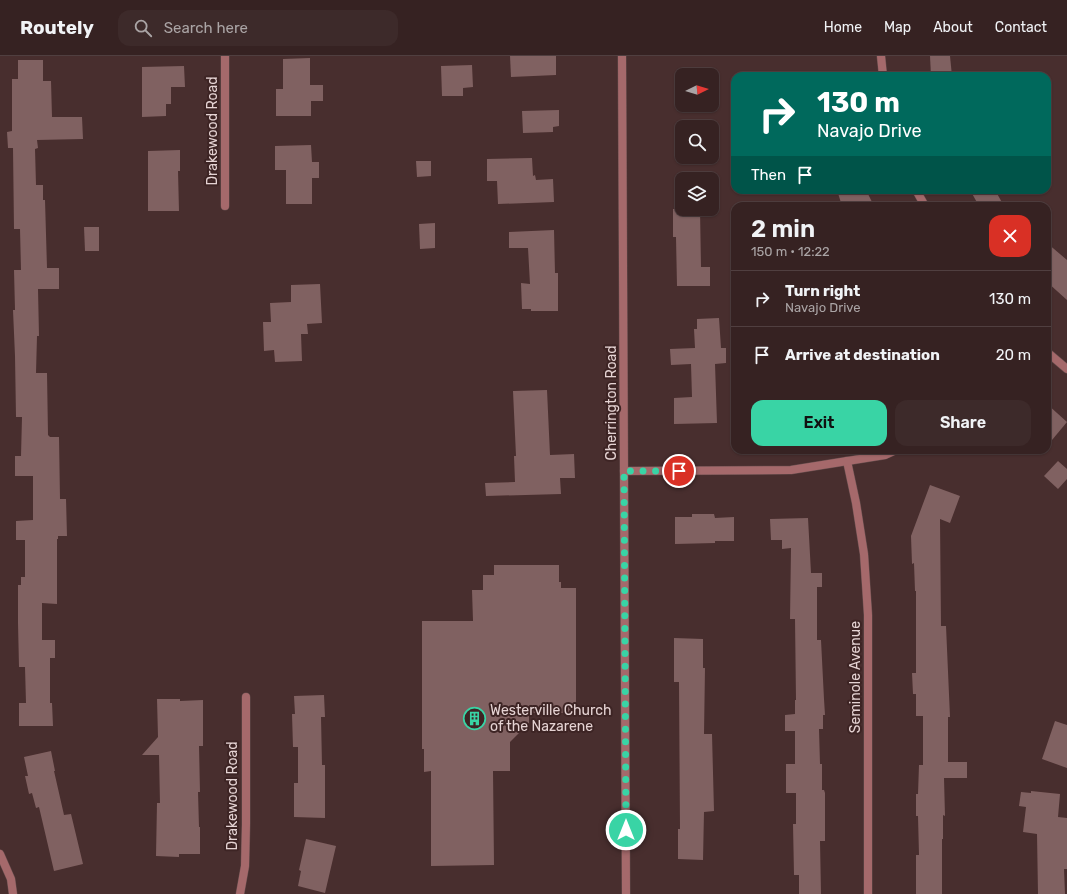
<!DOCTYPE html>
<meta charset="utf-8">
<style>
body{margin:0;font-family:Rubik,sans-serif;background:#3d2a2a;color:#f1f3f6;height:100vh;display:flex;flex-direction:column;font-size:15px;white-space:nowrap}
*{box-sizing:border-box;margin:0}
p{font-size:13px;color:#aaa4a5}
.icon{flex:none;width:22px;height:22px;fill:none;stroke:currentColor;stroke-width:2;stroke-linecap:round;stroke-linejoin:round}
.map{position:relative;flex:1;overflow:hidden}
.panel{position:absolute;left:731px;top:146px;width:320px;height:252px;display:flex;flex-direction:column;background:#362222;border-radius:12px;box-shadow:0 1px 3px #0004,0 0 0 1px #503f40}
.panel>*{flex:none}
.top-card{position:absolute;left:731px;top:16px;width:320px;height:122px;border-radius:12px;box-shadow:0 1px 3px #0004,0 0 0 1px #503f40;background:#00695c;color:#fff;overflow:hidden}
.needle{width:26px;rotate:85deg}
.fabs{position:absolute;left:675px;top:12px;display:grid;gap:8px}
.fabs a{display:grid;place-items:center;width:44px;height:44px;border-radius:8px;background:#362222;box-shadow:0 1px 3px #0004,0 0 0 1px #503f40;font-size:20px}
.pin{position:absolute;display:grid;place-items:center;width:34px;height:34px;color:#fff;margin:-17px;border:2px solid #fff;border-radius:50%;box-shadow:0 1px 4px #0007}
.me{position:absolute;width:44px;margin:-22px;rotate:0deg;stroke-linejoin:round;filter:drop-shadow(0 0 3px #0008)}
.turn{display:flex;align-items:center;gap:14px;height:84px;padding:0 20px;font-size:18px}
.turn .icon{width:52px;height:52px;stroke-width:2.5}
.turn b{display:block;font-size:28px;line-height:34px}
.then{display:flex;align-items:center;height:38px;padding:0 20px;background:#0003;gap:8px;font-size:15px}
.round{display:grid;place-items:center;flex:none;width:42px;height:42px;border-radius:12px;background:#3d2a2a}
.headline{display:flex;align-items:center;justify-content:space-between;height:68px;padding:0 20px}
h1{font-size:24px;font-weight:600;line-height:30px}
.primary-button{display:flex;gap:8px;margin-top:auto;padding:8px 20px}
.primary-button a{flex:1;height:46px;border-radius:12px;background:#39d4a5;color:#111;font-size:16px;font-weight:600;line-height:46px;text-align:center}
.primary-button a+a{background:#3d2a2a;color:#f1f3f6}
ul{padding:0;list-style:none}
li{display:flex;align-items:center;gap:12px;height:56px;padding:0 20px;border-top:1px solid #503f40}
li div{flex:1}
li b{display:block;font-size:15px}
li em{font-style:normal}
header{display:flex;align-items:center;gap:24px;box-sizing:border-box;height:56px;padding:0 20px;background:#362222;border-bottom:1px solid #503f40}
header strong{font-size:19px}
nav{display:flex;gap:22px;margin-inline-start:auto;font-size:14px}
.search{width:280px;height:36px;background:#3d2a2a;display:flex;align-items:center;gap:10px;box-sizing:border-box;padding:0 14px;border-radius:12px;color:#aaa4a5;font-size:15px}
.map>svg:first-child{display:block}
.building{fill:#806161}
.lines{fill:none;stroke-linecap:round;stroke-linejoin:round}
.street-casing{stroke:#644c4c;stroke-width:9}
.street{stroke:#a5696b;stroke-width:8}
.route{stroke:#39d4a5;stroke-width:7;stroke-dasharray:0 12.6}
.labels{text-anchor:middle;stroke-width:4;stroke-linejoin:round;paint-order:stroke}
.street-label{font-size:14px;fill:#e5d3d3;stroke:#3d2424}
.poi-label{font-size:14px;fill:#e5d3d3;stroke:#3d2424;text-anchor:start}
</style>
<header>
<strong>Routely</strong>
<div class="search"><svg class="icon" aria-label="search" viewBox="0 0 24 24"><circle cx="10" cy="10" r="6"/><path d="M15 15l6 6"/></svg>Search here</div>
<nav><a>Home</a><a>Map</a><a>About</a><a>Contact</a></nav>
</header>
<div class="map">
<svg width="1067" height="838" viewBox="0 0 1067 838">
<rect width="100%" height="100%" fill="#482e2e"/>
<g class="building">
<polygon points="510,0 556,0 556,19 511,21"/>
<polygon points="930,0 950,0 952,20 931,20"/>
<polygon points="310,2 310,29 323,29 323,45 311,45 311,60 276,60 276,33 283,33 283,3"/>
<polygon points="18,4 43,4 43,25 51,25 52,61 82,61 83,83 37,84 38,92 35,93 36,129 43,129 43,144 45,144 47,212 59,212 59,233 38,233 39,280 37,280 36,317 47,317 48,379 50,381 59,381 60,443 66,443 67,480 58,480 58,483 57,483 57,548 42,547 42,584 55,584 55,602 50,602 50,647 52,647 53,670 19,670 19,647 26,647 25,611 19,611 18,567 18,529 21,529 21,521 25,521 25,484 16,484 16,465 33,464 33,420 15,420 15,400 21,400 22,361 16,361 15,300 13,254 15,254 14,214 21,214 20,173 14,173 13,92 8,92 7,76 12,75 12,23 18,23"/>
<polygon points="472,9 473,31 463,32 463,40 442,40 441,10"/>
<polygon points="184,10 185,31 171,31 171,48 166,48 166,60 142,61 142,11"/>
<polygon points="559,54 559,70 553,71 553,76 523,77 522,55"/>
<polygon points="311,89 312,106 319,106 319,122 312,122 312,148 286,148 286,114 275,114 275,90"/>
<polygon points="180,94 180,115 178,115 179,155 148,155 148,95"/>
<polygon points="532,102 533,120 535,119 536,124 553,123 554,146 498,148 497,125 487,125 487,103"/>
<polygon points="416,105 431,105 431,120 417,121"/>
<polygon points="837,134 866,134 874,150 842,150"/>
<polygon points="970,134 995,134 1004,150 979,150"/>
<polygon points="673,153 700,153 701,211 710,211 710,230 677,230 676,181 673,181"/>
<polygon points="435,167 435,192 420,193 419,168"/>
<polygon points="84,171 99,171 99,195 85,195"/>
<polygon points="554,174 555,217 558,217 558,255 531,255 531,253 522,253 521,227 530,228 528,192 509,192 509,176"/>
<polygon points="1047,187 1067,204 1067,244 1047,226"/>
<polygon points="320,228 322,267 307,268 308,278 301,278 302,305 275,306 274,294 264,295 263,266 271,266 270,247 291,246 291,229"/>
<polygon points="719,262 721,292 726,292 726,307 715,308 717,367 674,368 674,342 692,341 691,308 671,309 670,293 695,292 694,273 697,273 697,263"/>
<polygon points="547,334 550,399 574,398 575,422 560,422 561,438 486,440 485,427 515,426 514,400 516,400 513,335"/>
<polygon points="1047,348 1067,366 1047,390"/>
<polygon points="1058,405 1067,413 1067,423 1058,433 1044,420"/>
<polygon points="930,429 960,440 950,467 940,463 941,570 946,570 950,661 948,661 948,706 967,706 967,722 944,722 945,760 943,759 943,783 942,783 942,838 916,838 916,799 919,799 918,760 916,760 916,738 918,738 919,709 923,709 923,660 916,660 916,638 913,638 912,617 916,617 916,535 915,535 914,507 912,508 911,480"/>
<polygon points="692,458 714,458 715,462 734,461 734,485 715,485 715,487 675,488 675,461 692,461"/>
<polygon points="808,462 811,517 822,517 822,531 817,531 817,584 821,584 824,643 825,659 823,659 823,673 819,673 820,708 822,708 822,734 824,734 825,737 825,785 820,785 821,838 799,838 799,819 794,819 793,768 796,768 796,737 786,737 786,708 795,708 795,675 785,675 785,659 795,658 795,644 796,644 795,563 790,563 791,492 782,493 782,484 771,484 770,463"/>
<polygon points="494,509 559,509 559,526 561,526 561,532 576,532 576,657 529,657 529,667 510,686 510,715 493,715 494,809 431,810 431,715 424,716 424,693 422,693 422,565 473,565 472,534 483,534 483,519 494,519"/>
<polygon points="674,582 703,583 703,612 705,612 704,678 712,678 714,755 704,756 703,804 678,803 678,773 680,773 679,626 674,626"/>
<polygon points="324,639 325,661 321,661 322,709 325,709 325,762 294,761 294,727 298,727 298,691 293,691 292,658 295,658 294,640"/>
<polygon points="157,643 180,643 180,645 203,644 203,690 199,690 200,736 198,736 199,771 200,771 200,798 179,798 179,801 156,800 157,747 160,747 159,699 142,699 158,681"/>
<polygon points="1055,665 1067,669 1067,712 1042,703"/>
<polygon points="51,695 55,715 54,715 64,759 71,758 83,808 54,815 39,751 36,752 32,737 29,738 25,720 28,720 24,701"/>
<polygon points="1031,735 1060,738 1058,761 1067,762 1067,813 1064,813 1065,838 1038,838 1037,778 1023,776 1026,751 1019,750 1021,736 1031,737"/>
<polygon points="306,783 336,790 325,837 298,830 301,815 299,814"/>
</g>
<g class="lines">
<defs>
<g id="street">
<polyline points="225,0 225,150"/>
<polyline points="622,0 626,838"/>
<polyline points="881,0 883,20"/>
<polyline points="916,134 925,150"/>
<polyline points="1047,296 1067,313"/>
<polyline points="847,405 856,447 864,498 868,559 868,838"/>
<polyline points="624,415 791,414 885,399 896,394"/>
<polyline points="0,798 11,823 13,838"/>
<polyline points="240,838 245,810 246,768 246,641"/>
</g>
</defs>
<use href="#street" class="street-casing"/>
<use href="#street" class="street"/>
</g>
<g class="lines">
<polyline class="route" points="626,774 624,415 679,415"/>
</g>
<defs>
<symbol id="building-ring" viewBox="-11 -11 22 22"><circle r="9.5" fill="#3d2424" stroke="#39d4a5" stroke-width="1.5"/><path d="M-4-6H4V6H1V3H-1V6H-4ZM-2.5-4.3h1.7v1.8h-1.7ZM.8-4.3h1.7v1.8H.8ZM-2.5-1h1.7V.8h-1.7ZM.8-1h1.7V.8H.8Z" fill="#39d4a5"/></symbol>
</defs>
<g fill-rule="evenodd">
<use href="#building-ring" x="462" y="650" width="25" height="25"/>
</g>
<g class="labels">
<g class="street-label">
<text transform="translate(212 75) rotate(-90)" y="5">Drakewood Road</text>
<text transform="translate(611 347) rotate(-90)" y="5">Cherrington Road</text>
<text transform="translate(855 621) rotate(-90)" y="5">Seminole Avenue</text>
<text transform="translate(232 740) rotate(-90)" y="5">Drakewood Road</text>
</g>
<g class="poi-label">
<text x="490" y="659">Westerville Church<tspan x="490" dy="16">of the Nazarene</tspan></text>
</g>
</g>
</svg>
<div class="fabs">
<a><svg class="needle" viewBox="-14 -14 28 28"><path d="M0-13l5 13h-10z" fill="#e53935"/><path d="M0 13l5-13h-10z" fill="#aaa4a5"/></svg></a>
<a><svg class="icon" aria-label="search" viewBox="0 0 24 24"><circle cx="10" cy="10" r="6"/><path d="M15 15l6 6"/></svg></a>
<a><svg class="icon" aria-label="layers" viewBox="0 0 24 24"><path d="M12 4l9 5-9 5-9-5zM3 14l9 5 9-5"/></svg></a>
</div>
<div class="pin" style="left:679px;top:415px;background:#d93025"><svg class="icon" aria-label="arrive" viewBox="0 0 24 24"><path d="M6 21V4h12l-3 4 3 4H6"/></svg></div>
<svg class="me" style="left:626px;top:774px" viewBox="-20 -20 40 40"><circle r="17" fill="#39d4a5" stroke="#fff" stroke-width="3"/><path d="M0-11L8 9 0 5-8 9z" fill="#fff"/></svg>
<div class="top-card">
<div class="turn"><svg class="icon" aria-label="right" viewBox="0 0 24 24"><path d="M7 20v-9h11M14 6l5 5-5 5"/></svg><div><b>130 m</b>Navajo Drive</div></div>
<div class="then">Then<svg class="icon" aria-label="arrive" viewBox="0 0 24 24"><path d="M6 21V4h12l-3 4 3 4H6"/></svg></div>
</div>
<section class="panel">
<div class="headline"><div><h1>2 min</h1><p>150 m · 12:22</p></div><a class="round" style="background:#d93025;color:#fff"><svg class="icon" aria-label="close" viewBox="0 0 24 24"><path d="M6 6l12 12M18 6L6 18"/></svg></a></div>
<ul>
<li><svg class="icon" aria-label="right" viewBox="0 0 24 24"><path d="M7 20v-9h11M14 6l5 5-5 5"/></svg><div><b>Turn right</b><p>Navajo Drive</p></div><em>130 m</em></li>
<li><svg class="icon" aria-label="arrive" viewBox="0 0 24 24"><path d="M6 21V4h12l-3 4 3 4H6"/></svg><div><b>Arrive at destination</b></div><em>20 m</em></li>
</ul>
<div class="primary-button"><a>Exit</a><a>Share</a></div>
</section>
</div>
